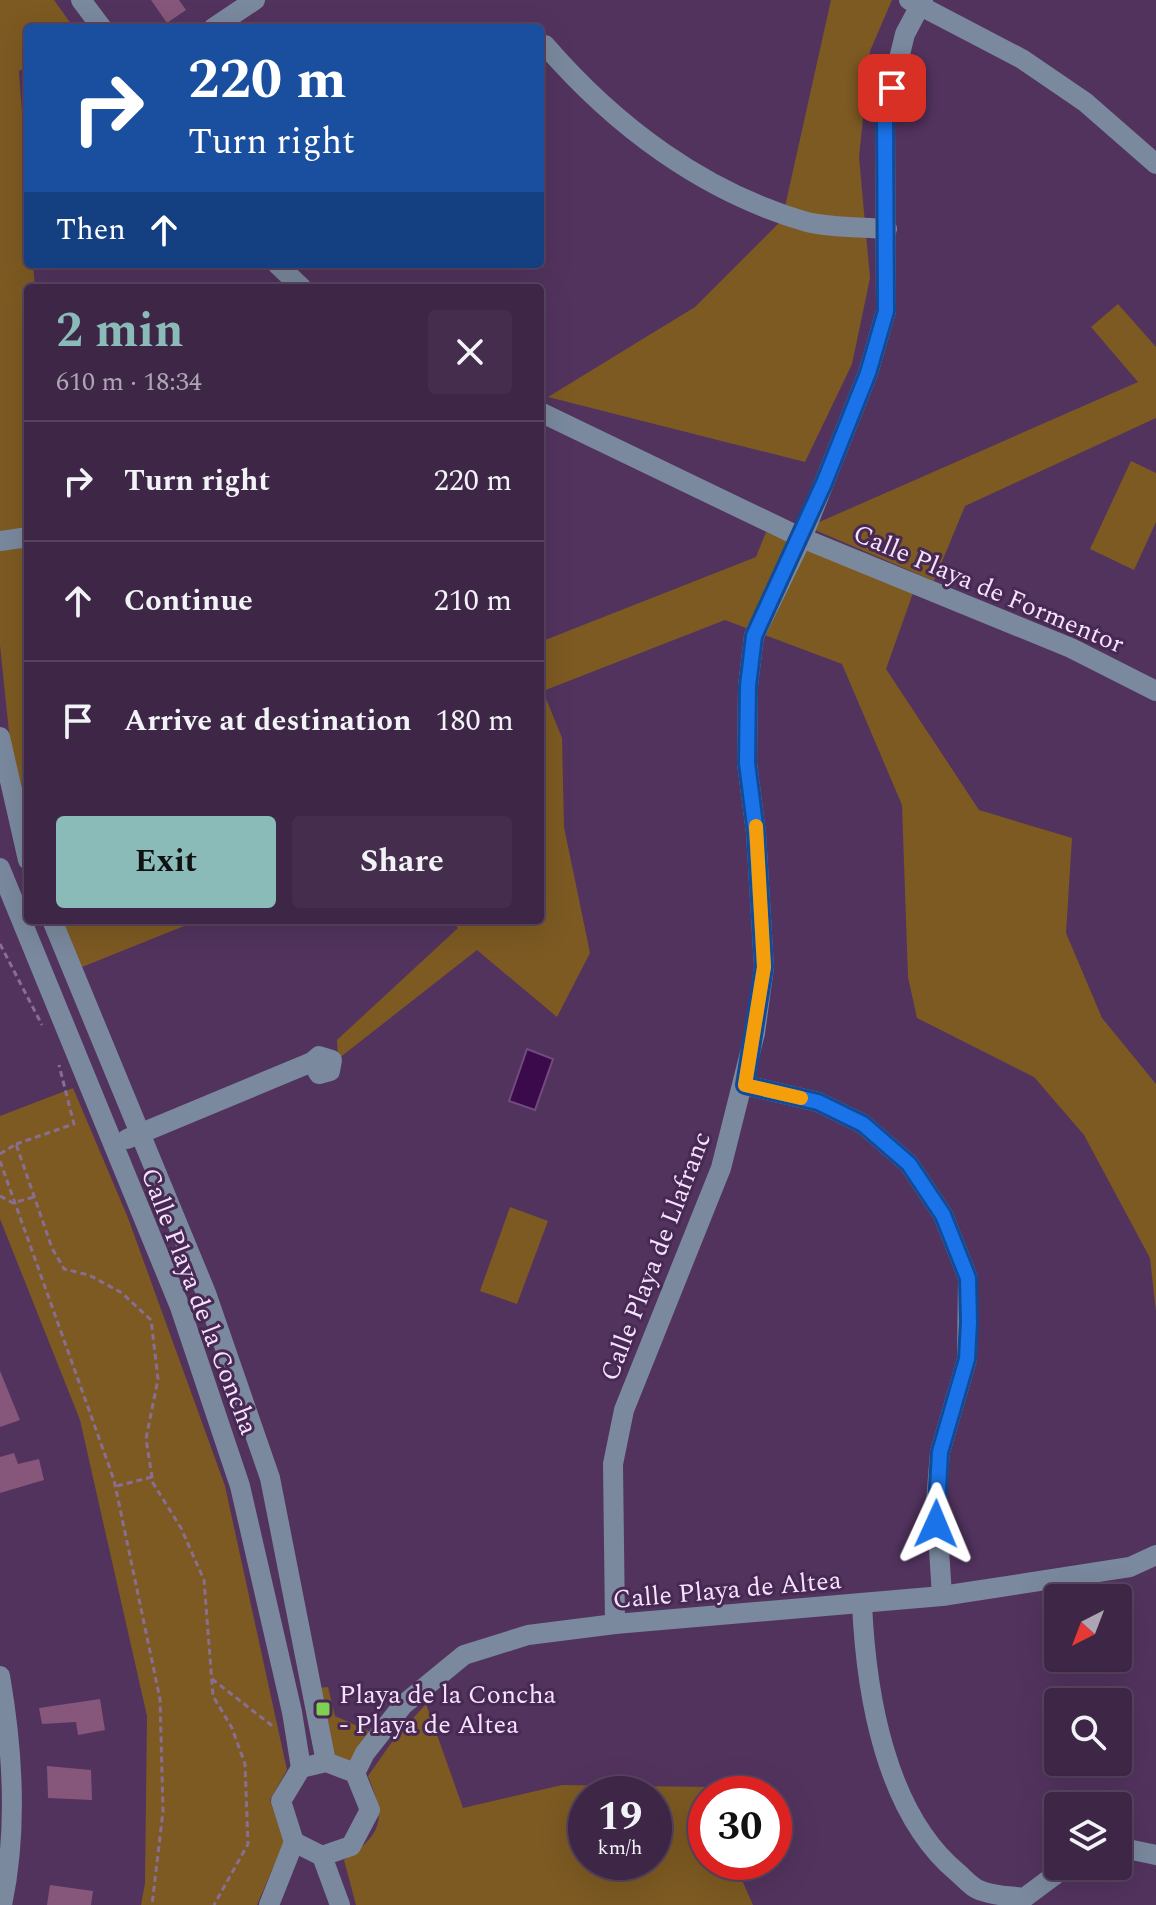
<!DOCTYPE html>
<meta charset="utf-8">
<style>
body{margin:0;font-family:Spectral,serif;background:#452e4d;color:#f1f3f6;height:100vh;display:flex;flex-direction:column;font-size:30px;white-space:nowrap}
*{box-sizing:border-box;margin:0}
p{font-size:26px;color:#ada5b3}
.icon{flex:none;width:44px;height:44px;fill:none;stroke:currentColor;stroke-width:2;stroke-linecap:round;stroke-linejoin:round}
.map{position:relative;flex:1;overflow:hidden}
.panel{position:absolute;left:24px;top:284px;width:520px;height:640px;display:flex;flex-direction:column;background:#3e2646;border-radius:8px;box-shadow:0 8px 32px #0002,0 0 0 2px #57435f}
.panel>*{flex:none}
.banner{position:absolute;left:24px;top:24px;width:520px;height:244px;border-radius:8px;box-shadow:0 8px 32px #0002,0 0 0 2px #57435f;background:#1a4fa0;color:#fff;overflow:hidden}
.needle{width:52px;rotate:222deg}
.controls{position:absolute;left:1044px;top:1584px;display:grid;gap:16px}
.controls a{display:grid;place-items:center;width:88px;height:88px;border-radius:8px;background:#3e2646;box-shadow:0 8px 32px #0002,0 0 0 2px #57435f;font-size:40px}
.speed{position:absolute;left:568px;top:1776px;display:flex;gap:16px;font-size:40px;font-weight:700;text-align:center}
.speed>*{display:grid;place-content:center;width:104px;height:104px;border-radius:50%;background:#3e2646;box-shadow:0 8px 32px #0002,0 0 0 2px #57435f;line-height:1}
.speed small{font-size:20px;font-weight:400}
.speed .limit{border:12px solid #d22;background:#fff;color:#111}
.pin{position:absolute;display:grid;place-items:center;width:68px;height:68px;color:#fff;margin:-34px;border-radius:16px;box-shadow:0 4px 12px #0006}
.me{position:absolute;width:88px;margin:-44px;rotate:1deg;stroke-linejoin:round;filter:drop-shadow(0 0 6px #0008)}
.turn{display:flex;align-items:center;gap:28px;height:168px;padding:0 32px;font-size:36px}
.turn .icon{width:104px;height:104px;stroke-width:2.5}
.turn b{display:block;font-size:56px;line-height:68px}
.then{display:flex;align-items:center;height:76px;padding:0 32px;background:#0003;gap:16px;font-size:30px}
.round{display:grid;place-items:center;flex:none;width:84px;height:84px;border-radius:8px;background:#452e4d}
.overview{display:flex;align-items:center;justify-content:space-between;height:136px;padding:0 32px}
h1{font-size:48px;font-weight:700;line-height:60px;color:#8bbbb9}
.cta{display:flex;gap:16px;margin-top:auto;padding:16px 32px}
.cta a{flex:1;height:92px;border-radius:8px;background:#8bbbb9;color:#111;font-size:32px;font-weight:700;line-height:92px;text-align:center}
.cta a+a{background:#452e4d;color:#f1f3f6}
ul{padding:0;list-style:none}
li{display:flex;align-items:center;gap:24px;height:120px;padding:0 32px;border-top:2px solid #57435f}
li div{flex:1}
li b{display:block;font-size:30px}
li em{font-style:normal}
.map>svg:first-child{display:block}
.green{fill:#7d5a22;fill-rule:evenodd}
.water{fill:#3a0a4a;stroke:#724b7f;stroke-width:2}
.building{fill:#86577a}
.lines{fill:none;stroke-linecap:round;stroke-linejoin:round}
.path{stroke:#896e93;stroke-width:3;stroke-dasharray:6 4;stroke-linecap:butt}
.minor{stroke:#7a899e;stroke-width:20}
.route-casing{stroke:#114b97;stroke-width:20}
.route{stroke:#1a73e8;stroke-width:14}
.slow{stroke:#f59e0b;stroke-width:14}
.poi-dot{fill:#7ed053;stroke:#472953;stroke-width:3}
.labels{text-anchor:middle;stroke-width:6;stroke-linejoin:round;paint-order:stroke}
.street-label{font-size:26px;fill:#f5e2fc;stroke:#472953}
.poi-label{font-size:26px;fill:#f5e2fc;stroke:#472953;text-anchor:start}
</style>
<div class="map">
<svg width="1156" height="1905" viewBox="0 0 1156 1905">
<rect width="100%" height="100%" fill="#52335e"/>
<g class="green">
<polygon points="0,0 54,0 74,28 28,28 28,66 19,71 28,196 28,264 33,264 35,288 28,288 28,830 12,761 0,645"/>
<polygon points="831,0 892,0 870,51 859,157 870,278 852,364 805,462 548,397 695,307 782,220"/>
<polygon points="1118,304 1156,347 1156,418 965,506 934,581 808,527 1138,382 1091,327"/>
<polygon points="1131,461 1156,473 1156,522 1134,570 1090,549"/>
<polygon points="766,532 913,593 886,669 979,810 1072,838 1066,933 1102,1018 1156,1084 1156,1312 1150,1258 1084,1135 1034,1077 917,1018 908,977 902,805 842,664 725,620 543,691 562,738 564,827 590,953 557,1017 477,950 338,1059 337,1040 458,928 451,920 540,920 540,642 756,557"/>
<polygon points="62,920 199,920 82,967"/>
<polygon points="73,1088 128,1218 225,1486 287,1770 270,1800 284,1842 257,1905 141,1905 145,1883 147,1716 80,1420 0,1219 0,1116"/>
<polygon points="510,1207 548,1221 517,1304 480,1291"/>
<polygon points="328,1687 335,1716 373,1733 351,1767 329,1759 317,1688"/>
<path d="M 426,1704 L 463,1808 L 562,1785 L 709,1787 L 706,1862 L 734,1862 L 753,1905 L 356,1905 L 344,1860 C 385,1832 385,1819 368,1776 L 394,1739 ZM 586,1794 L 654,1794 L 654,1862 L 586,1862 Z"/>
</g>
<polygon class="water" points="527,1049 553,1059 535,1110 509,1101"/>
<g class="building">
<polygon points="151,0 179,0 186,10 167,23"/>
<polygon points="0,1371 20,1420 0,1427"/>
<polygon points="14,1453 18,1464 39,1459 44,1480 0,1493 0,1457"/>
<polygon points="100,1699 105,1730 78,1735 76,1722 42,1724 39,1708"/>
<polygon points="47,1766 91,1770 92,1800 48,1798"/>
<polygon points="50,1885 93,1891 91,1905 47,1905"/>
</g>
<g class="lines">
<g class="path">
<polyline points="0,944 42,1025"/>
<polyline points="16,1144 74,1124 59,1065"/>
<polyline points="0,1154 16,1144 52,1248 64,1269 89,1275 122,1293 151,1320 158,1379 146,1439 153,1483 181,1528 204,1580 213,1696 232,1728 245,1764 248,1844 214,1905"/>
<polyline points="0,1161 114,1480 160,1699 163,1811 152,1905"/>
<polyline points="0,1196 13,1203 34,1197"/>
<polyline points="117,1486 152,1477"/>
<polyline points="212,1679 275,1728"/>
</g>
<g class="minor">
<polyline points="81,0 102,28"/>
<polyline points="909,0 1022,59 1085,102 1156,164"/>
<polyline points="213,28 255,0"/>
<path d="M 545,45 C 615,126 703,192 807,222 C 832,228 862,227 887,229"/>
<polyline points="277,264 302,288"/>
<polyline points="540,412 802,538 1071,648 1156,691"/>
<polyline points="0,541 28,537"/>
<polyline points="0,737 28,860"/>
<polyline points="0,868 180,1307 240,1486 292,1712 301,1768"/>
<polyline points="52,920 206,1293 270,1478 326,1762"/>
<polygon points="319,1056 332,1060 330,1071 319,1074 312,1062"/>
<polyline points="745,1085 818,1102 863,1124 909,1164 943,1215 968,1278 967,1359 940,1452 936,1502 942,1596"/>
<polyline points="127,1139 312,1062"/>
<path d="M 862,1604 C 866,1693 885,1813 958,1873 C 965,1879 973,1889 982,1891 C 995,1896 1011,1896 1024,1898 L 1067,1866"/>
<polyline points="615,1624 613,1464 624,1410 721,1168 755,1033 764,967 756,833 747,763 748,686 754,636 802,538 868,373 886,311 885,116 905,34 923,0"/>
<path d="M 0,1676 C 13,1751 18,1830 2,1905"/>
<polygon points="326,1762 355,1773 370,1810 351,1846 322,1856 294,1842 281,1801 301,1768"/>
<polyline points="355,1773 365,1753 403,1705 464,1655 528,1635 615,1624 942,1596 1130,1567 1156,1555"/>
<polyline points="1118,1847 1156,1855"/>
<polyline points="322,1856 340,1905"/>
<polyline points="269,1905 294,1842"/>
</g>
</g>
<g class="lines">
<defs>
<polyline id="route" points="892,88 885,116 886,311 868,373 824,483 754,636 748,686 747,763 756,833 764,967 745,1085 818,1102 863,1124 909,1164 943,1215 968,1278 969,1322 967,1359 940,1452 936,1524"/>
</defs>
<use href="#route" class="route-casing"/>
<use href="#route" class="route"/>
<polyline class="slow" points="756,826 764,967 745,1085 801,1098"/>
</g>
<rect class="poi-dot" x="315" y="1701" width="16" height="16" rx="4"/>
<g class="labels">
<g class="street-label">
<text transform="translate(989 588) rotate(23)" y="9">Calle Playa de Formentor</text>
<text transform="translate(655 1256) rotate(-69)" y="9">Calle Playa de Llafranc</text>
<text transform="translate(200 1301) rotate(69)" y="9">Calle Playa de la Concha</text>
<text transform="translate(727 1589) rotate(-5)" y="9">Calle Playa de Altea</text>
</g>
<g class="poi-label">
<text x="339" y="1703">Playa de la Concha<tspan x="339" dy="30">- Playa de Altea</tspan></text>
</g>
</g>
</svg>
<div class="controls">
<a><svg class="needle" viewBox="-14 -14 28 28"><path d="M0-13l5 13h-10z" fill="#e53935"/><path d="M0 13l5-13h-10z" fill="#ada5b3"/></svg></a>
<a><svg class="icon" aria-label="search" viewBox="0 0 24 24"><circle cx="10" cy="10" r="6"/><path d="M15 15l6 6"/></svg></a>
<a><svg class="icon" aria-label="layers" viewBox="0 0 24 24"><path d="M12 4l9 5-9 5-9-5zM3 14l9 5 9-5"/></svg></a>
</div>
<div class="speed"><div>19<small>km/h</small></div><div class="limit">30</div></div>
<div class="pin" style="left:892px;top:88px;background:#d93025"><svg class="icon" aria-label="arrive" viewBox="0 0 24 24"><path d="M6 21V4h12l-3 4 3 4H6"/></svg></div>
<svg class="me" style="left:936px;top:1524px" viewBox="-20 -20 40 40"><path d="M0-17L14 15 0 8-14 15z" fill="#1a73e8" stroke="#fff" stroke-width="4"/></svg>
<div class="banner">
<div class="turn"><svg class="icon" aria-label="right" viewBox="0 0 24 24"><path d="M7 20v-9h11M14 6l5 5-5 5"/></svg><div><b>220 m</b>Turn right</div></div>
<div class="then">Then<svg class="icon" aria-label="ahead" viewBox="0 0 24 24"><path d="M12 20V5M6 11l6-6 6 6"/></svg></div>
</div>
<section class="panel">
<div class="overview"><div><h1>2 min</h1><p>610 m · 18:34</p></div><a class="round"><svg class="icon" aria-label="close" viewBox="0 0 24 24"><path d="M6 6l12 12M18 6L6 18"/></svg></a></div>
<ul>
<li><svg class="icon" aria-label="right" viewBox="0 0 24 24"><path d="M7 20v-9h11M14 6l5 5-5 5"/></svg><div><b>Turn right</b></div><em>220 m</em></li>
<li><svg class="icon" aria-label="ahead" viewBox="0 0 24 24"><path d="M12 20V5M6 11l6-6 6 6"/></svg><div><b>Continue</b></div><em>210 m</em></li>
<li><svg class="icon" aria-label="arrive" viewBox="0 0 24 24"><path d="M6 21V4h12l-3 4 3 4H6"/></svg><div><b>Arrive at destination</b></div><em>180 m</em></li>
</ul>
<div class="cta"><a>Exit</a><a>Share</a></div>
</section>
</div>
